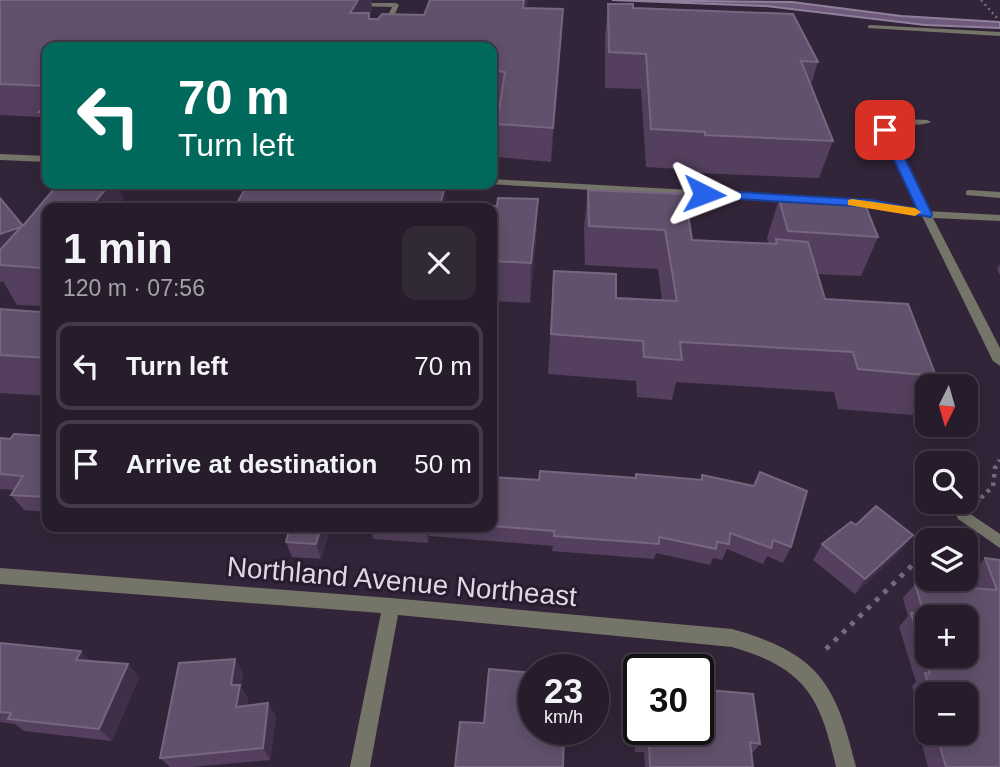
<!DOCTYPE html>
<meta charset="utf-8">
<style>
body{margin:0;font-family:Helvetica,sans-serif;background:#322937;color:#f1f3f6;height:100vh;display:flex;flex-direction:column;font-size:26px;white-space:nowrap}
*{box-sizing:border-box;margin:0}
p{font-size:23px;color:#a4a1a9}
.icon{flex:none;width:38px;height:38px;fill:none;stroke:currentColor;stroke-width:2;stroke-linecap:round;stroke-linejoin:round}
.map{position:relative;flex:1;overflow:hidden}
.sheet{position:absolute;left:42px;top:203px;width:455px;height:329px;display:flex;flex-direction:column;background:#261c2b;border-radius:14px;box-shadow:0 4px 18px #0003,0 0 0 2px #423a47}
.sheet>*{flex:none}
.top-card{position:absolute;left:42px;top:42px;width:455px;height:147px;border-radius:14px;box-shadow:0 4px 18px #0003,0 0 0 2px #423a47;background:#00695c;color:#fff;overflow:hidden}
.needle{width:46px;rotate:185deg}
.fabs{position:absolute;left:915px;top:374px;display:grid;gap:14px}
.fabs a{display:grid;place-items:center;width:63px;height:63px;border-radius:14px;background:#261c2b;box-shadow:0 4px 18px #0003,0 0 0 2px #423a47;font-size:35px}
.speed{position:absolute;left:518px;top:654px;display:flex;gap:14px;font-size:35px;font-weight:700;text-align:center}
.speed>*{display:grid;place-content:center;width:91px;height:91px;border-radius:50%;background:#261c2b;box-shadow:0 4px 18px #0003,0 0 0 2px #423a47;line-height:1}
.speed small{font-size:18px;font-weight:400}
.speed .limit{border:4px solid #111;border-radius:10px;background:#fff;color:#111}
.pin{position:absolute;display:grid;place-items:center;width:60px;height:60px;color:#fff;margin:-30px;border-radius:14px;box-shadow:0 4px 10px #0006}
.me{position:absolute;width:77px;margin:-38px;rotate:93deg;stroke-linejoin:round;filter:drop-shadow(0 0 5px #0008)}
.turn{display:flex;align-items:center;gap:24px;height:147px;padding:0 21px;font-size:32px}
.turn .icon{width:91px;height:91px;stroke-width:2.5}
.turn b{display:block;font-size:49px;line-height:60px}
.round{display:grid;place-items:center;flex:none;width:74px;height:74px;border-radius:14px;background:#322937}
.head{display:flex;align-items:center;justify-content:space-between;height:119px;padding:0 21px}
h1{font-size:42px;font-weight:800;line-height:52px}
ul{padding:0;list-style:none}
li{display:flex;align-items:center;gap:21px;height:88px;margin:0 14px 10px;padding:0 7px;border:4px solid #423a47;border-radius:14px}
li div{flex:1}
li b{display:block;font-size:26px}
li em{font-style:normal}
.map>svg:first-child{display:block}
.water{fill:#705a7c;stroke:#91809b;stroke-width:2}
.lines{fill:none;stroke-linecap:round;stroke-linejoin:round}
.path-far2{stroke:#766b7c;stroke-width:2.5;stroke-dasharray:2 3.5;stroke-linecap:butt}
.path-far1{stroke:#766b7c;stroke-width:4.5;stroke-dasharray:3.5 5;stroke-linecap:butt}
.path{stroke:#766b7c;stroke-width:5;stroke-dasharray:4.5 7;stroke-linecap:butt}
.service{fill:#757468;fill-rule:evenodd}
.minor{fill:#757468;fill-rule:evenodd}
.wall{fill:#54405e;fill-rule:evenodd}
.shaded-wall{fill:#402f49}
.building{fill:#62516c;stroke:#76667f;stroke-width:2;fill-rule:evenodd}
.route{fill:#2563eb;stroke:#184099;stroke-width:2}
.slow{fill:#f59e0b}
.labels{text-anchor:middle;stroke-width:6;stroke-linejoin:round;paint-order:stroke}
.near-street-label{font-size:28px;fill:#dfd7e4;stroke:#281b2f}
</style>
<div class="map">
<svg width="1000" height="767" viewBox="0 0 1000 767">
<rect width="100%" height="100%" fill="#322539"/>
<polygon class="water" points="612,0 792,2 901,16 1000,22 1000,28 925,25 766,6"/>
<g class="lines">
<polyline class="path-far2" points="981,0 997,18"/>
<polyline class="path-far1" points="981,498 993,486 995,468 1000,460"/>
<g class="path">
<polyline points="976,502 983,496"/>
<polyline points="937,541 950,528"/>
<polyline points="826,649 928,550"/>
</g>
<g class="service">
<polygon points="355,3 396,3 399,5 380,47 373,47 392,7 357,6 355,5"/>
<polygon points="870,25 1000,32 1000,36 868,28 868,26"/>
<path d="M 904,119 L 927,120 L 931,122 C 918,128 903,120 889,130 L 931,214 L 926,217 L 921,214 L 881,130 L 891,122 Z"/>
<polygon points="969,190 1000,192 1000,198 966,195 966,191"/>
<polygon points="963,509 1000,534 1000,548 958,519 956,515 958,511"/>
</g>
<g class="minor">
<polygon points="0,154 47,156 47,162 0,160"/>
<polygon points="492,179 872,200 926,211 1000,215 1000,221 933,218 1000,348 1000,366 993,361 922,216 872,206 488,184 492,184"/>
<path d="M 0,568 L 391,598 L 732,629 C 818,653 836,683 856,767 L 836,767 C 820,696 805,668 732,647 L 398,615 L 370,767 L 350,767 L 381,613 L 0,584 Z"/>
</g>
</g>
<g class="wall">
<polygon points="0,0 371,0 372,9 369,15 369,19 378,19 424,15 430,0 528,0 527,8 561,39 551,162 497,157 497,124 500,104 492,102 492,47 47,47 47,129 42,117 0,115"/>
<polygon points="608,4 633,8 818,62 811,85 833,141 819,178 697,173 697,170 646,167 641,89 605,88 605,37"/>
<polygon points="588,190 692,240 768,243 767,238 779,199 878,237 861,276 817,274 825,299 936,376 929,387 928,387 928,390 912,415 838,409 834,392 676,382 672,400 637,397 636,381 548,374 554,271 616,298 662,300 658,269 585,265 584,228"/>
<polygon points="0,198 23,226 47,208 47,396 0,393 0,309 40,312 44,306 17,305 3,281 0,282"/>
<polygon points="538,199 536,238 530,303 492,301 492,208 497,206"/>
<polygon points="1000,264 1000,275 997,269"/>
<polygon points="47,436 47,512 24,510 11,495 14,490 0,489 0,438 10,439"/>
<polygon points="636,474 701,480 702,475 791,547 783,563 767,556 763,564 727,549 722,560 713,558 710,565 656,553 654,559 552,551 553,546 429,536 428,543 373,539 372,532 330,529 321,559 292,557 286,542 289,530 243,527 492,527 492,477 539,480 635,478"/>
<polygon points="856,525 901,550 855,594 813,560 822,544"/>
<path d="M 985,558 L 1000,560 L 1000,767 L 928,767 L 918,730 L 923,726 L 912,686 L 916,682 L 899,627 L 908,616 L 903,598 L 915,584 L 977,589 L 972,573 ZM 928,695 L 966,695 L 966,733 L 928,733 Z"/>
<polygon points="0,643 91,661 139,677 112,741 24,731 15,724 0,722"/>
<polygon points="243,672 241,688 248,698 247,706 276,716 270,760 191,767 170,767 160,758"/>
<polygon points="638,708 639,730 698,730 760,744 751,755 753,767 645,767 644,752 635,752 634,720"/>
</g>
<g class="shaded-wall">
<polygon points="358,0 371,0 372,9 369,15 373,44 350,13"/>
<polygon points="524,0 528,0 522,38 523,8"/>
<polygon points="563,9 561,39 551,162 553,128"/>
<polygon points="110,184 117,184 128,208 90,208"/>
<polygon points="445,186 446,208 439,208"/>
<polygon points="538,199 536,238 530,303 531,263"/>
<polygon points="21,227 0,265 0,234"/>
<polygon points="47,261 47,277 42,268"/>
<polygon points="321,527 329,527 330,529 321,559 316,544"/>
<polygon points="426,527 428,527 429,536 428,543"/>
<polygon points="913,535 901,550 855,594 865,579"/>
<polygon points="81,651 94,664 76,660"/>
<polygon points="235,659 243,672 241,688 248,698 245,719 236,707 231,685"/>
<polygon points="128,664 139,677 112,741 99,729"/>
<polygon points="268,703 276,716 270,760 263,748"/>
</g>
<g class="building">
<polygon points="0,0 358,0 350,13 369,13 369,19 378,19 382,14 424,15 430,0 524,0 523,8 563,9 553,128 497,124 505,72 492,70 492,47 47,47 47,86 0,84"/>
<polygon points="608,4 633,4 633,8 793,14 818,62 801,61 833,141 705,135 705,132 651,129 646,54 609,52"/>
<polygon points="47,104 47,112 39,112"/>
<polygon points="58,184 110,184 90,208 47,208 47,261 42,268 0,265 0,250 21,227 0,234 0,198 23,226"/>
<polygon points="248,184 406,184 445,186 439,208 234,208"/>
<polygon points="588,190 685,194 692,240 777,244 776,239 808,242 825,299 908,304 936,376 858,369 853,352 680,342 682,360 644,357 643,341 551,334 554,271 616,274 616,298 677,301 665,230 589,226"/>
<polygon points="498,198 538,199 531,263 492,261 492,208 484,208 484,205 497,206"/>
<polygon points="779,199 864,202 878,237 788,231"/>
<polygon points="47,302 47,358 0,355 0,309 40,312"/>
<polygon points="14,434 47,436 47,497 11,495 23,476 0,474 0,438 10,439"/>
<polygon points="540,471 636,478 636,474 702,480 702,475 754,486 760,472 807,491 791,547 773,540 771,548 730,533 729,544 717,542 716,549 659,537 659,544 554,536 554,531 492,526 492,477 539,480"/>
<polygon points="876,506 913,535 865,579 822,544 851,522 856,525"/>
<polygon points="290,527 321,527 316,544 286,542"/>
<path d="M 985,558 L 1000,560 L 1000,767 L 946,767 L 936,733 L 966,733 L 966,695 L 931,695 L 925,673 L 930,674 L 911,613 L 924,614 L 915,584 L 997,590 ZM 928,618 L 966,618 L 966,656 L 928,656 Z"/>
<polygon points="0,643 81,651 76,660 128,664 99,729 8,719 11,713 0,712"/>
<polygon points="235,659 231,685 240,685 236,707 268,703 263,748 160,758 179,663"/>
<polygon points="489,669 534,673 534,730 564,730 563,767 455,767 460,722 484,723"/>
<polygon points="698,689 753,694 760,744 750,742 753,767 650,767 649,741 640,740 639,730 698,730"/>
</g>
<polygon class="route" points="885,127 891,130 932,214 931,217 872,207 704,197 698,194 704,190 872,200 917,209 880,130"/>
<polygon class="slow" points="852,199 915,208 921,212 915,216 848,205 848,200"/>
<g class="labels">
<g class="near-street-label">
<text transform="translate(402 581) rotate(5)" y="10">Northland Avenue Northeast</text>
</g>
</g>
</svg>
<div class="fabs">
<a><svg class="needle" viewBox="-14 -14 28 28"><path d="M0-13l5 13h-10z" fill="#e53935"/><path d="M0 13l5-13h-10z" fill="#a4a1a9"/></svg></a>
<a><svg class="icon" aria-label="search" viewBox="0 0 24 24"><circle cx="10" cy="10" r="6"/><path d="M15 15l6 6"/></svg></a>
<a><svg class="icon" aria-label="layers" viewBox="0 0 24 24"><path d="M12 4l9 5-9 5-9-5zM3 14l9 5 9-5"/></svg></a>
<a>+</a>
<a>−</a>
</div>
<div class="speed"><div>23<small>km/h</small></div><div class="limit">30</div></div>
<div class="pin" style="left:885px;top:130px;background:#d93025"><svg class="icon" aria-label="arrive" viewBox="0 0 24 24"><path d="M6 21V4h12l-3 4 3 4H6"/></svg></div>
<svg class="me" style="left:704px;top:194px" viewBox="-20 -20 40 40"><path d="M0-17L14 15 0 8-14 15z" fill="#2563eb" stroke="#fff" stroke-width="4"/></svg>
<div class="top-card">
<div class="turn"><svg class="icon" aria-label="left" viewBox="0 0 24 24"><path d="M17 20v-9H6M10 6l-5 5 5 5"/></svg><div><b>70 m</b>Turn left</div></div>
</div>
<section class="sheet">
<div class="head"><div><h1>1 min</h1><p>120 m · 07:56</p></div><a class="round"><svg class="icon" aria-label="close" viewBox="0 0 24 24"><path d="M6 6l12 12M18 6L6 18"/></svg></a></div>
<ul>
<li><svg class="icon" aria-label="left" viewBox="0 0 24 24"><path d="M17 20v-9H6M10 6l-5 5 5 5"/></svg><div><b>Turn left</b></div><em>70 m</em></li>
<li><svg class="icon" aria-label="arrive" viewBox="0 0 24 24"><path d="M6 21V4h12l-3 4 3 4H6"/></svg><div><b>Arrive at destination</b></div><em>50 m</em></li>
</ul>
</section>
</div>
